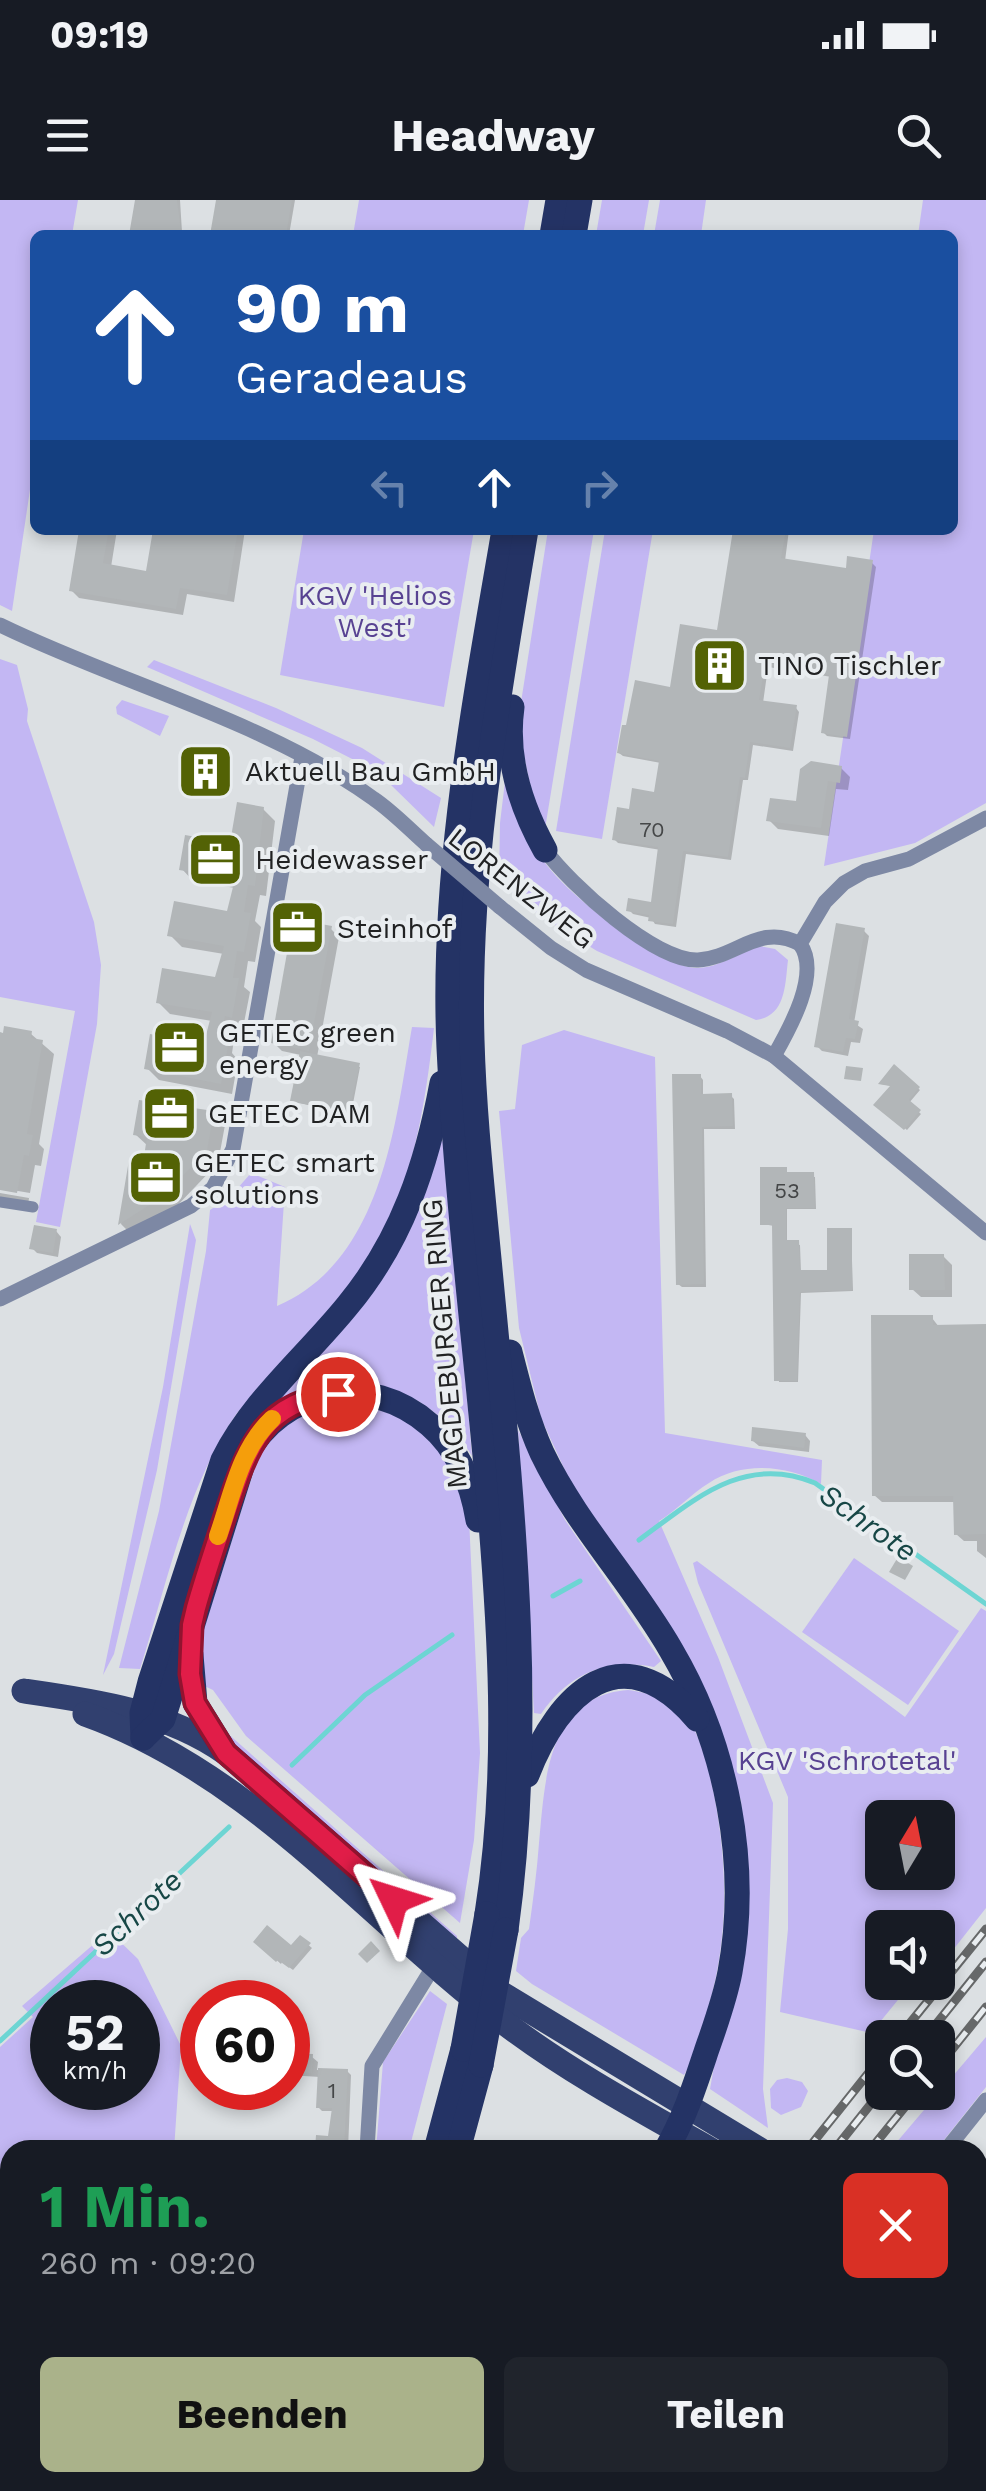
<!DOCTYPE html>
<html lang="de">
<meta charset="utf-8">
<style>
body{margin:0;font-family:"Work Sans",sans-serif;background:#20242c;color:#f1f3f6;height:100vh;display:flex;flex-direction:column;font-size:38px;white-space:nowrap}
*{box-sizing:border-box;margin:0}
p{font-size:32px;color:#9ea1a6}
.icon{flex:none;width:55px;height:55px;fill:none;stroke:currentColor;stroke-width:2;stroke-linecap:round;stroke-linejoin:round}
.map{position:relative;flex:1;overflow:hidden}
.drawer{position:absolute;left:0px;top:1940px;width:988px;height:352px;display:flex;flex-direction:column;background:#171b24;border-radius:30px 30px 0 0;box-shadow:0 5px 15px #0003}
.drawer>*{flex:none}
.banner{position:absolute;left:30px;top:30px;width:928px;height:305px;border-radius:15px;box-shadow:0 5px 15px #0003;background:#1a4fa0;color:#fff;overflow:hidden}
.needle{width:65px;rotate:10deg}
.buttons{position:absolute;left:865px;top:1600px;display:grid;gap:20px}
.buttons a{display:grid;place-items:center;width:90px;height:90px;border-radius:15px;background:#171b24;box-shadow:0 5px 15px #0003;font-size:50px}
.speed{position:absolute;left:30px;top:1780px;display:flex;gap:20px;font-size:50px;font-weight:700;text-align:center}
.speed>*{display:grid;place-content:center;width:130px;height:130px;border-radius:50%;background:#171b24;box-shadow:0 5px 15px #0003;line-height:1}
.speed small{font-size:25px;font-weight:400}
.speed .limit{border:15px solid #d22;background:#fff;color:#111}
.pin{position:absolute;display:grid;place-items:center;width:85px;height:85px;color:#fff;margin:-42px;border:5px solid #fff;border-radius:50%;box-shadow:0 2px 10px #0007}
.me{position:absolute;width:110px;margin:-55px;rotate:311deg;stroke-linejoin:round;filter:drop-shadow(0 0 8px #0008)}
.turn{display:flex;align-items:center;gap:35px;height:210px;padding:0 40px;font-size:45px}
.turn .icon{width:130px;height:130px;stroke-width:2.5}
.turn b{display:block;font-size:70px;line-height:85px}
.lanes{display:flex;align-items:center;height:95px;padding:0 40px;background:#0003;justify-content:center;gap:50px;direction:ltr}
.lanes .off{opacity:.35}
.round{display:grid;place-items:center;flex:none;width:105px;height:105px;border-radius:15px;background:#20242c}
.headline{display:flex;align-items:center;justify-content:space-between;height:170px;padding:0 40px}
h1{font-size:60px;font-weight:700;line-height:75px;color:#1e9e55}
.cta{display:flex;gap:20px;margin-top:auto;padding:20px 40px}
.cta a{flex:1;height:115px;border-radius:15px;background:#aab28a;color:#111;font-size:40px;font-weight:700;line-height:115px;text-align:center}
.cta a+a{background:#20242c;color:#f1f3f6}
.status{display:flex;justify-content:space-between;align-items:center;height:70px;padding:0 50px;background:#171b24;direction:ltr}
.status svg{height:28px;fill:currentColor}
header{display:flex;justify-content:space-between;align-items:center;height:130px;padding:0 40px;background:#171b24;font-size:45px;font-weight:700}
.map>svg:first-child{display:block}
.green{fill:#c3b7f3;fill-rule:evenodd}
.shadow{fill:#0003}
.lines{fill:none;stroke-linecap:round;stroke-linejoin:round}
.stream{stroke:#6dd5d3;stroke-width:5}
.building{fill:#b2b6b8}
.pedestrian{stroke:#7d88a4;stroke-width:11}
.minor{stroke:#7d88a4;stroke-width:15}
.primary{stroke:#31406f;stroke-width:25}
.trunk{stroke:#243365;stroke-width:25}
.rail-casing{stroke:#666869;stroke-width:9}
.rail{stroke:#e9edf0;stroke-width:5;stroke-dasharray:15;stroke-linecap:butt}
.minor-bridge{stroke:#7d88a4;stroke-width:15}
.trunk-bridge{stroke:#243365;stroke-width:25}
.route-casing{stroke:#92132f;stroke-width:25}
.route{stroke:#e11d48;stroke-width:18}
.slow{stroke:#f59e0b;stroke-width:18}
.labels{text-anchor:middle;stroke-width:8;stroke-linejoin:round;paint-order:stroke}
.number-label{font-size:22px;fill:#454748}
.park-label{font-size:28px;fill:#584292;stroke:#e9edf0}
.poi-label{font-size:28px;fill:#212223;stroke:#e9edf0;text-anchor:start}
.street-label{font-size:28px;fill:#212223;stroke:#e9edf0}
.water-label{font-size:30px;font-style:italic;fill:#174746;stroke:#e9edf0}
</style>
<div class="status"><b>09:19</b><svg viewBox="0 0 49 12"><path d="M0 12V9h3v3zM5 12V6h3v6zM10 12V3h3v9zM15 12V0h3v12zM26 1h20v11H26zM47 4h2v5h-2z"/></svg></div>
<header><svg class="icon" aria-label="menu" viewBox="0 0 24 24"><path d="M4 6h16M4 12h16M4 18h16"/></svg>Headway<svg class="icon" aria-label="search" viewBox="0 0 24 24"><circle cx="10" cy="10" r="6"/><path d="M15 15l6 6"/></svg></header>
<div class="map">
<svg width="986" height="2291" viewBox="0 0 986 2291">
<rect width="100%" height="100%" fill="#dce0e3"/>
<g class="green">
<polygon points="0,0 78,0 72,35 35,35 35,256 12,411 0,405"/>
<polygon points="359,0 529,0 523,35 353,35"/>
<polygon points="602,0 649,0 643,35 596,35"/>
<polygon points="660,0 706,0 701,35 654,35"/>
<polygon points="923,0 986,0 986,603 915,643 824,666 874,330 952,330 952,35 918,35"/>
<polygon points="304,330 474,330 444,507 280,475"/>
<polygon points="548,330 594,330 544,635 538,621 519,533 519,515"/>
<polygon points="605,330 653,330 602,639 556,631"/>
<polygon points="0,459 17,465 28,509 27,521 94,722 101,765 97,824 60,1027 36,1022 75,811 0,797"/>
<polygon points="154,460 276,508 362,548 441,598 434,627 391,585 360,563 313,539 147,467"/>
<polygon points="122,500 169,516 160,536 117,514 116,507"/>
<path d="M 506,573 C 518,601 527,632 542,658 C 560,690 659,766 695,768 C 718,769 739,752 760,746 L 775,749 L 788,760 C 785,785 786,816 756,820 L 597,751 L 540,716 L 499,681 L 500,623 Z"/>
<path d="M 412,827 L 434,828 C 425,905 413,988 371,1056 C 335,1114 283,1163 237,1213 C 186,1288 167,1383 140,1469 L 119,1468 L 159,1311 L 206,1051 L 210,1010 L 230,997 L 251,973 L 285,987 L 277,1106 C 382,1061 395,926 412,827 Z"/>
<path d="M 564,830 L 655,857 L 665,1233 L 822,1260 L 821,1284 C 788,1265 742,1261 709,1283 C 691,1294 677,1310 659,1321 L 718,1457 L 773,1603 L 763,1889 L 768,1928 L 710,1889 L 748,1675 L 741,1601 L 711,1509 L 568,1277 L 541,1218 L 519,1128 L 499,911 L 515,909 L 522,845 Z"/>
<path d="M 441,941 L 445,942 L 472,1256 C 443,1205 386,1174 327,1183 C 309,1186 291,1198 275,1200 L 299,1174 Z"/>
<polygon points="190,1024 196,1040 157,1270 114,1454 103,1475 163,1187"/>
<polygon points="364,1204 411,1222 447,1259 469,1318 480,1553 474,1640 460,1723 246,1536 213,1490 198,1483 200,1441 260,1252 282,1225 323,1206"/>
<path d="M 518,1230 L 565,1320 L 661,1461 L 654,1467 C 606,1458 568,1474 541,1514 L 534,1513 Z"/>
<polygon points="854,1358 959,1431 908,1505 802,1432"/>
<path d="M 697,1361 L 905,1517 L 981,1408 L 986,1411 L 986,1708 L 938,1769 L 938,1728 L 882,1728 L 882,1782 L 927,1783 L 902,1795 L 871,1833 L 780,1812 L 788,1729 L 788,1597 L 698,1383 L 693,1363 ZM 882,1618 L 938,1618 L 938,1672 L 882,1672 Z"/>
<path d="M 628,1490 C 650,1493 666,1498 683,1514 C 699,1530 707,1562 712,1584 C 729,1666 730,1745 703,1825 C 697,1841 693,1861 684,1875 L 532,1784 L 516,1771 L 521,1738 L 529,1729 C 533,1700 537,1671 539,1643 C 545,1580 547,1496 628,1490 Z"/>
<polygon points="225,1531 457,1736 457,1742 223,1534"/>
<path d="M 109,1731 L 138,1759 L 181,1846 L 174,1950 L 10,1950 L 10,2215 L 0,2215 L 0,1847 L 33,1817 L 22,1806 ZM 138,1802 L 138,1888 L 52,1888 L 52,1802 Z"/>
<polygon points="430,1791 447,1804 409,1950 376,1950 383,1862"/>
<polygon points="986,1837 986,1887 936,1950 890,1950"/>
<polygon points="787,1878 802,1882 808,1891 801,1907 781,1915 771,1908 770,1889 777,1880"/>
<polygon points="978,2078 986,2081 986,2213 978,2226"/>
<polygon points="123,2283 254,2283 249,2291 132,2291"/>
<polygon points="424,2283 512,2283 505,2291 416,2291"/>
</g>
<g class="shadow">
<polygon points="137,0 180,0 182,32 172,35 132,35"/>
<polygon points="219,0 295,0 289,35 213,35"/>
<polygon points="82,330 117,330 111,367 148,374 156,330 245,330 234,402 187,394 183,415 79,398 71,390"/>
<polygon points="735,330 789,330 785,361 848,370 872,363 876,367 850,539 827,536 823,532 832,477 768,467 763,503 796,508 799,512 793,551 753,545 748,580 743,580 731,660 686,654 676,727 655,724 651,718 633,714 629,710 653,705 661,650 618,643 614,639 631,612 656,594 661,563 623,556 619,553 719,433"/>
<polygon points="217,553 225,563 219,596 199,592 194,587"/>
<polygon points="841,568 850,577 848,590 836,589 829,636 778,629 769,620 798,604"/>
<polygon points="263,609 275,621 266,696 260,695 255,721 261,727 255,762 248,761 244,787 250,792 243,828 236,827 232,853 238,860 232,894 159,880 147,868 206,846 212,821 170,814 158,802 216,780 224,754 182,747 170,735 229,714 235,688 193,681 182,669 232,646"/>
<polygon points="330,728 339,737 317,857 360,867 351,914 294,902 301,855 282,851 273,842"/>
<polygon points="864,731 869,736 854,823 863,829 860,843 851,842 848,856 822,851 817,846"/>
<polygon points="31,834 54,854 39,944 44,949 41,966 35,965 28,1004 0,999 0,993 29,998 30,993 0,988 0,835"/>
<polygon points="894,868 920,890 909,903 921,914 907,930 877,904 892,886 881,884"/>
<polygon points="700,876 703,880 703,896 731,896 734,899 735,929 704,929 706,1087 682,1087 678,1084"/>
<polygon points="213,913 225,925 218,963 174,1009 132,1035 121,1024 131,963 145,965 148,946 135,934"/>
<polygon points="786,969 788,975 815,977 816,1009 787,1009 787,1043 800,1045 801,1073 830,1073 851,1030 853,1091 801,1093 798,1182 779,1182 774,1026 763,1024"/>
<polygon points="56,1031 61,1037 58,1057 37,1053 32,1048"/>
<polygon points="943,1056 952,1065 952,1097 921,1097 912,1089"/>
<polygon points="932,1118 939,1127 986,1127 986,1358 977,1351 977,1341 964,1341 956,1334 956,1302 882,1302 874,1295"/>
<polygon points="805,1235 810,1241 809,1252 759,1246 753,1241"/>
<polygon points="300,1738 312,1748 293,1770 282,1762 281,1764 256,1742 291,1749"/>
<polygon points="288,1855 312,1857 318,1862 317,1870 347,1871 351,1875 348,1950 317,1950 330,1938 334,1911 322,1911 318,1907 320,1877 288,1875"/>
</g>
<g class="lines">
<g class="stream">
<path d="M 639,1340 C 693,1301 743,1253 815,1283 L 986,1404"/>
<polyline points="553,1396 580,1381"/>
<polyline points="292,1565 365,1495 452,1435"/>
<polyline points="0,1841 229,1627"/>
</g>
</g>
<g class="building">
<polygon points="135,0 177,0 181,30 172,33 172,35 129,35"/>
<polygon points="216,0 292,0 286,35 210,35"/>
<polygon points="79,330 109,330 103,363 146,371 153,330 238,330 227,395 180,388 176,409 69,391"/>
<polygon points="733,330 786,330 781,358 846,368 847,356 873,360 847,537 821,533 829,475 765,465 759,500 797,505 790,548 750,542 745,578 740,577 728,657 683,651 673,724 648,721 649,715 626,711 628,698 651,702 658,647 612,640 617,607 629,609 632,588 654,592 659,561 617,553 622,525 626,525 635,480 670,487 680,424 717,430"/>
<polygon points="203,548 218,550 221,555 214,592 191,588 197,551"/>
<polygon points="811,561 842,566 840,583 828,581 821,628 766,621 770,598 796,601 800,569"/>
<polygon points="237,602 264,607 255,686 248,685 244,712 251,713 244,752 237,751 233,778 239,778 232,818 225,816 220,845 228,846 221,884 144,869 150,834 204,843 212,812 156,803 162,768 215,777 224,746 167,736 174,701 227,711 235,679 179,670 185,635 230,643"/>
<polygon points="293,719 332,726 309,851 271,843"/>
<polygon points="836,723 865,728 849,819 859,821 855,839 846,838 843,852 814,847"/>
<polygon points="4,826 32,831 31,838 43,840 27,934 33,935 29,956 24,955 17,993 0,990 0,832 3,833"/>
<polygon points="300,851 360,863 349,913 290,901"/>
<polygon points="894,864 920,887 909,900 921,910 904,930 873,905 890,886 878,884"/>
<polygon points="846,866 863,868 861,881 844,879"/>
<polygon points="672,874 701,874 701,894 732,893 733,926 702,927 704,1084 676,1085"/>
<polygon points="139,900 214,911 207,951 162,997 118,1025 129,960 143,963 147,937 133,935"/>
<polygon points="760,967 787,967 787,972 814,972 815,1008 786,1008 786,1040 799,1040 800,1070 827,1070 827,1028 852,1028 852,1090 800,1092 797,1181 774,1181 772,1025 760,1025"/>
<polygon points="34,1025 57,1029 53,1053 29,1049"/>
<polygon points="909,1054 944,1054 945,1090 909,1090"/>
<polygon points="871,1115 933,1115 933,1125 986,1124 986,1334 954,1335 953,1296 872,1296"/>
<polygon points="752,1227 806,1233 804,1248 751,1241"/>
<polygon points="898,1357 913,1366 905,1380 889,1372"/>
<polygon points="267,1725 291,1745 300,1735 311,1743 289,1768 278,1760 276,1762 253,1742"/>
<polygon points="371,1741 380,1751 367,1763 358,1754"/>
<polygon points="288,1853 313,1854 312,1873 288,1871"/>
<polygon points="318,1868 348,1869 344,1950 315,1950 316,1935 328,1936 332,1908 316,1908"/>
</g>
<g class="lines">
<polyline class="pedestrian" points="0,1002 33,1007"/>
<g class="minor">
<path d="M 0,425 C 119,483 268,522 374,599 C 393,612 409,629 426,644"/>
<path d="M 545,650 C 570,684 655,762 698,760 C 736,758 760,722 800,744"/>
<polyline points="500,707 551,748 586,770 727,831 774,856 986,1033"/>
<path d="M 774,856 C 790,828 821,773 800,744 L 825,702 L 844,683 L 865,671 L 909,659 L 986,618"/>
<polyline points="0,1099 191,1006 213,988 233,949 302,557"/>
<polyline points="367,1950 372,1866 435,1764"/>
<polyline points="946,1950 986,1900"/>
</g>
<g class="primary">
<path d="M 24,1491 C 94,1501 167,1511 226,1553 L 502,1794 L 760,1950"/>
<path d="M 85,1514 C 256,1575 369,1721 510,1827 C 573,1874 644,1912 711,1950"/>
<polyline points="978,2022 986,2025"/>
<polyline points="978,2058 986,2062"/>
</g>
<g class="trunk">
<polyline points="552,35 558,0"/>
<polyline points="574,35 580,0"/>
<path d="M 512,507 C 505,557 521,607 545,650"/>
<path d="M 510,1152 C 519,1187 527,1220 542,1253 C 576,1324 632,1382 671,1450 C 727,1545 750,1664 730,1772 C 725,1799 715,1826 706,1852 C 695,1885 684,1919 666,1950"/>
<polyline points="191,1455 195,1503 226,1553"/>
<path d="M 143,1538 L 142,1513 L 150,1482 L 223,1260 C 253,1200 306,1157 348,1105 C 402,1040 427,964 442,883"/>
<path d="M 143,1538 L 163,1519 L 245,1257 C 281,1187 370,1172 430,1225 C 458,1249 472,1284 478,1320"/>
<path d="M 527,1575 C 559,1492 622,1432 697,1519"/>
<path d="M 487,1714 C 510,1569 500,1422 487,1277 C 474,1134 456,991 449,848 C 441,674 475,500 504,330"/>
<path d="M 506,1730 C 537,1507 510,1282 489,1059 C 482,986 474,913 472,840 C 467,668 498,499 526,330"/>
<polyline points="436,1950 463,1849"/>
<polyline points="458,1950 481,1865"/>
<polyline points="285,2291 291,2282"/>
<polyline points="331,2291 335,2282"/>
<polyline points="400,2291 408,2282"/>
</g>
<defs>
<g id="rail">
<polyline points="898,1838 986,1729"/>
<polyline points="925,1838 986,1762"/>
<polyline points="938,1867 986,1807"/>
<polyline points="807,1950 882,1856"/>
<polyline points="834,1950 882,1890"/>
<polyline points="870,1950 917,1892"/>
<polyline points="543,2291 550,2282"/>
<polyline points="569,2291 576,2282"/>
<polyline points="621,2291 626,2282"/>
</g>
</defs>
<use href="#rail" class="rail-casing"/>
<use href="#rail" class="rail"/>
<polyline class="minor-bridge" points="426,644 500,707"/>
<g class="trunk-bridge">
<polyline points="463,1849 487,1714"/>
<polyline points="481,1865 506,1730"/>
</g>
</g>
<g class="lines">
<defs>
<path id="route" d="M 338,1194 C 262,1200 247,1249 226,1313 C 216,1344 205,1376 196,1408 L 192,1425 L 190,1474 L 195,1503 L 226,1553 L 394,1700"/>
</defs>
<use href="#route" class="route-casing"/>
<use href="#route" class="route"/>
<path class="slow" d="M 218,1336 C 232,1296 240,1249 272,1219"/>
</g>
<defs>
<symbol id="building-square" viewBox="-11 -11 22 22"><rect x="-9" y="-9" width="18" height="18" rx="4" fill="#536205" stroke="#e9edf0"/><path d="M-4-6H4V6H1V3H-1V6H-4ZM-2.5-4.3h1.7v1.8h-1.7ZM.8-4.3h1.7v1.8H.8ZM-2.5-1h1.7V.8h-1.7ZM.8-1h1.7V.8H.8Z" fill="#fff"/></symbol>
<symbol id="office-square" viewBox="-11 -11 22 22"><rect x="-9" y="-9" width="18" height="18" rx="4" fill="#536205" stroke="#e9edf0"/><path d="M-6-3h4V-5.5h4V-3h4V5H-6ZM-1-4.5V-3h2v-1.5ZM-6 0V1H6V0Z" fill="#fff"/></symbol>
</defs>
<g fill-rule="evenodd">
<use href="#building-square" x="688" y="434" width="63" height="63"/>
<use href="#building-square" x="174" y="540" width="63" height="63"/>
<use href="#office-square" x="184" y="628" width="63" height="63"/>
<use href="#office-square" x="266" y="696" width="63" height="63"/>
<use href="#office-square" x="148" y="816" width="63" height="63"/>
<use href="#office-square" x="138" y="882" width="63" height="63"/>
<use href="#office-square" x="124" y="946" width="63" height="63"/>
</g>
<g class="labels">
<g class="number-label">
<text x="652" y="637">70</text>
<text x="787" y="998">53</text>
<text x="332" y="1898">1</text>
</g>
<g class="park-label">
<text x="375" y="405">KGV 'Helios<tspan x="375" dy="32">West'</tspan></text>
<text x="847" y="1570">KGV 'Schrotetal'</text>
</g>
<g class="poi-label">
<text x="758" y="475">TINO Tischler</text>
<text x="245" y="581">Aktuell Bau GmbH</text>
<text x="255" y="669">Heidewasser</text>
<text x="337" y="738">Steinhof</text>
<text x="219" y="842">GETEC green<tspan x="219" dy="32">energy</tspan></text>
<text x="208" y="923">GETEC DAM</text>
<text x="194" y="972">GETEC smart<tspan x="194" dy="32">solutions</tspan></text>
</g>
<g class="street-label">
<text transform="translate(522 688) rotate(38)" y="10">LORENZWEG</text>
<text transform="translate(444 1144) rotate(-95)" y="10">MAGDEBURGER RING</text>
</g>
<g class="water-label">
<text transform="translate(868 1323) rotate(35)" y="10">Schrote</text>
<text transform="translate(137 1713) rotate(-43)" y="10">Schrote</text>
</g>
</g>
</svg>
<div class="buttons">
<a><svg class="needle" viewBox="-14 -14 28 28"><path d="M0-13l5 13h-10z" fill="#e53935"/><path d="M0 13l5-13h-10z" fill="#9ea1a6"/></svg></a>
<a><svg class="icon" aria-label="sound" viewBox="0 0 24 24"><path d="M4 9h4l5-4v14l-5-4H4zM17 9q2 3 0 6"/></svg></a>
<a><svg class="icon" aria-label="search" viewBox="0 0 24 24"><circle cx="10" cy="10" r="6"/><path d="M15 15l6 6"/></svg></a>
</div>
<div class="speed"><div>52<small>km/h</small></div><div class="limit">60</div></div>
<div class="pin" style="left:338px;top:1194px;background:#d93025"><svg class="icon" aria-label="arrive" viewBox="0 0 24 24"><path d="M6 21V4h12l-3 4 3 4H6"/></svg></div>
<svg class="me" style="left:394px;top:1700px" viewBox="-20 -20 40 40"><path d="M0-17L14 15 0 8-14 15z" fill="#e11d48" stroke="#fff" stroke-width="4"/></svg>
<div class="banner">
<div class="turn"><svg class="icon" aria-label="ahead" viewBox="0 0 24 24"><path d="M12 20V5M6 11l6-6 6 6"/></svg><div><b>90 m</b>Geradeaus</div></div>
<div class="lanes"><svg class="icon off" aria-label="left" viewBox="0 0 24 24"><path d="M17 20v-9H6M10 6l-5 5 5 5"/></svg><svg class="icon" aria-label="ahead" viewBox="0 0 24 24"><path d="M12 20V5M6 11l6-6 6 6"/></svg><svg class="icon off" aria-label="right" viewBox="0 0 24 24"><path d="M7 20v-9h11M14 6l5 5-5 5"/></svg></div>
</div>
<section class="drawer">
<div class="headline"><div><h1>1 Min.</h1><p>260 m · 09:20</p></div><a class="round" style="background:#d93025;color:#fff"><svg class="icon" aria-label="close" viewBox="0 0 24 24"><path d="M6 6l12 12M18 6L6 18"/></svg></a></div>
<div class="cta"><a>Beenden</a><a>Teilen</a></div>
</section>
</div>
